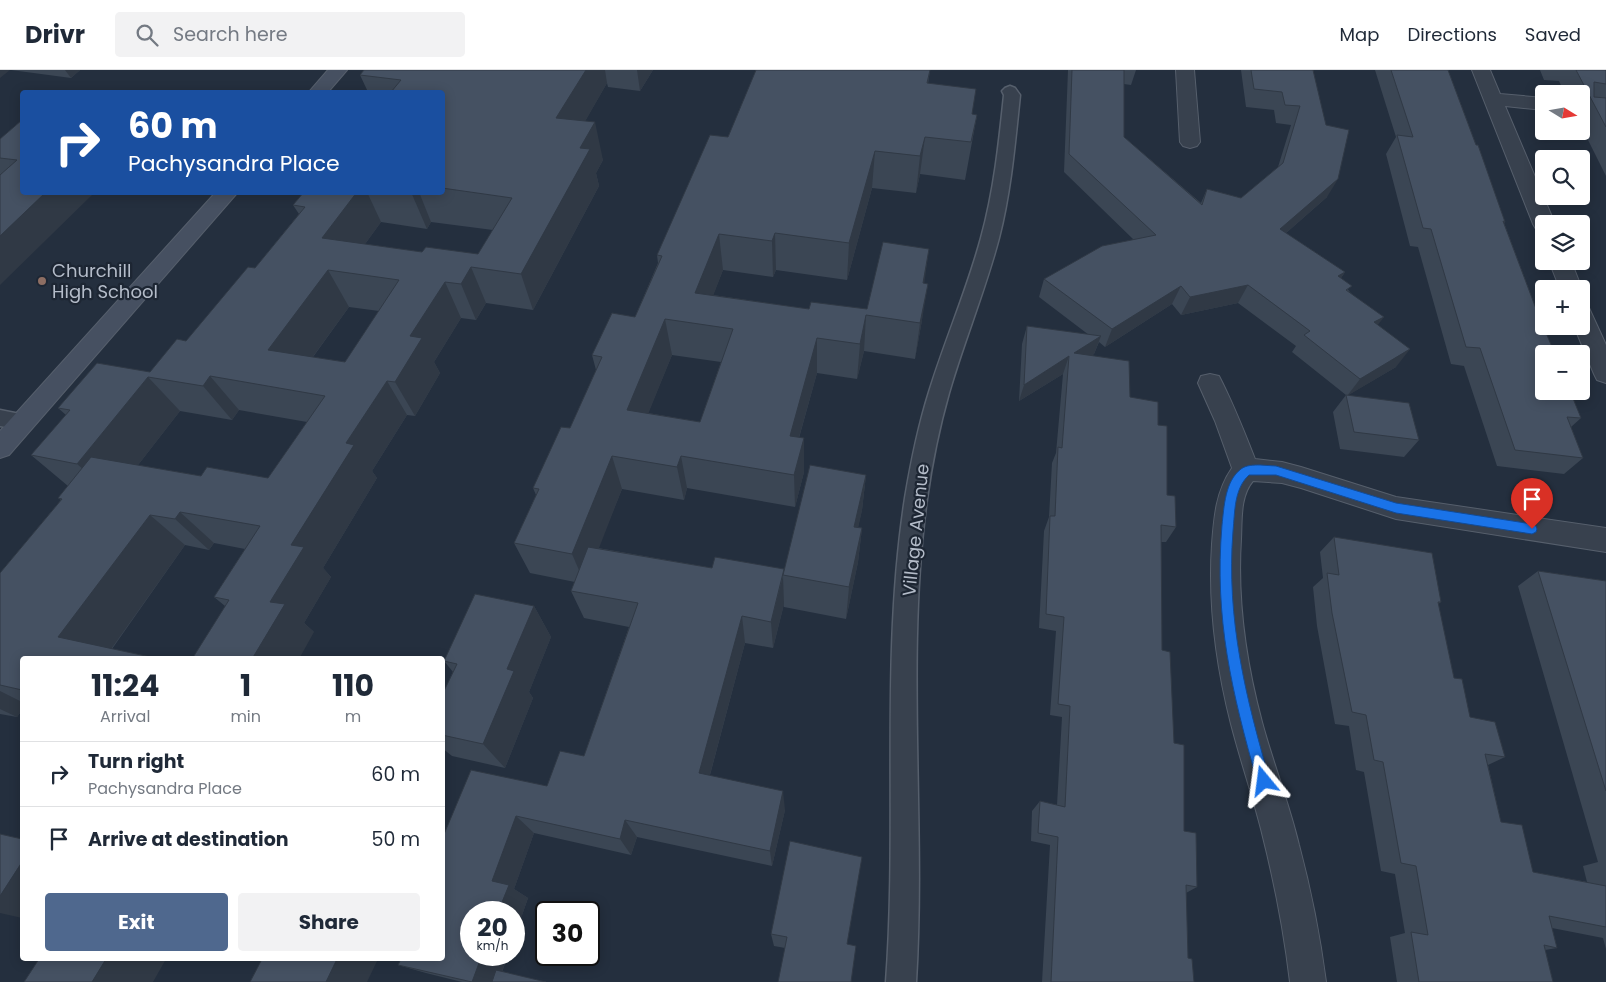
<!DOCTYPE html>
<meta charset="utf-8">
<style>
body{margin:0;font-family:Poppins,sans-serif;background:#f2f2f3;color:#1f2937;height:100vh;display:flex;flex-direction:column;font-size:19px;white-space:nowrap}
*{box-sizing:border-box;margin:0}
p{font-size:16px;color:#747a83}
.icon{flex:none;width:28px;height:28px;fill:none;stroke:currentColor;stroke-width:2;stroke-linecap:round;stroke-linejoin:round}
.map{position:relative;flex:1;overflow:hidden}
.panel{position:absolute;left:20px;top:586px;width:425px;height:305px;display:flex;flex-direction:column;background:#fff;border-radius:5px;box-shadow:0 2px 12px #0003}
.panel>*{flex:none}
.guide{position:absolute;left:20px;top:20px;width:425px;height:105px;border-radius:5px;box-shadow:0 2px 12px #0003;background:#1a4fa0;color:#fff;overflow:hidden}
.needle{width:32px;rotate:101deg}
.buttons{position:absolute;left:1535px;top:15px;display:grid;gap:10px}
.buttons a{display:grid;place-items:center;width:55px;height:55px;border-radius:5px;background:#fff;box-shadow:0 2px 12px #0003;font-size:25px}
.speed{position:absolute;left:460px;top:831px;display:flex;gap:10px;font-size:25px;font-weight:700;text-align:center}
.speed>*{display:grid;place-content:center;width:65px;height:65px;border-radius:50%;background:#fff;box-shadow:0 2px 12px #0003;line-height:1}
.speed small{font-size:12px;font-weight:400}
.speed .limit{border:2px solid #111;border-radius:8px;background:#fff;color:#111}
.pin{position:absolute;display:grid;place-items:center;width:42px;height:42px;color:#fff;margin:-51px -21px;border-radius:50% 50% 50% 0;rotate:-45deg;box-shadow:0 0 5px #0007}
.pin .icon{rotate:45deg}
.me{position:absolute;width:55px;margin:-28px;rotate:344deg;stroke-linejoin:round;filter:drop-shadow(0 0 4px #0008)}
.turn{display:flex;align-items:center;gap:18px;height:105px;padding:0 25px;font-size:22px}
.turn .icon{width:65px;height:65px;stroke-width:2.5}
.turn b{display:block;font-size:35px;line-height:42px}
.eta{display:flex;justify-content:space-evenly;align-items:center;height:85px;text-align:center}
.eta b{font-size:30px;font-weight:700;line-height:35px}
.cta{display:flex;gap:10px;margin-top:auto;padding:10px 25px}
.cta a{flex:1;height:58px;border-radius:5px;background:#4f688e;color:#fff;font-size:20px;font-weight:700;line-height:58px;text-align:center}
.cta a+a{background:#f2f2f3;color:#1f2937}
ul{padding:0;list-style:none}
li{display:flex;align-items:center;gap:15px;height:65px;padding:0 25px;border-top:1px solid #e0e1e3}
li div{flex:1}
li b{display:block;font-size:19px}
li em{font-style:normal}
header{display:flex;align-items:center;gap:30px;box-sizing:border-box;height:70px;padding:0 25px;background:#fff;border-bottom:1px solid #e0e1e3}
header strong{font-size:24px}
nav{display:flex;gap:28px;margin-inline-start:auto;font-size:18px}
.search{width:350px;height:45px;background:#f2f2f3;display:flex;align-items:center;gap:12px;box-sizing:border-box;padding:0 18px;border-radius:5px;color:#747a83;font-size:19px}
.map>svg:first-child{display:block}
.lines{fill:none;stroke-linecap:round;stroke-linejoin:round}
.lane-casing{stroke:#565f6c;stroke-width:3}
.street-casing{stroke:#565f6c;stroke-width:2}
.secondary-casing{stroke:#565f6c;stroke-width:2}
.lane{fill:#38414e;fill-rule:evenodd}
.street{fill:#38414e;fill-rule:evenodd}
.secondary{fill:#465061;fill-rule:evenodd}
.wall{fill:#3b4654;fill-rule:evenodd}
.shaded-wall{fill:#303945}
.building{fill:#455162;stroke:#303945;fill-rule:evenodd}
.route{fill:#1a73e8;stroke:#114b97}
.education-dot{fill:#8d6e63;stroke:#1d2633;stroke-width:2}
.labels{text-anchor:middle;stroke-width:4.5;stroke-linejoin:round;paint-order:stroke}
.poi-label{font-size:18px;fill:#b4bcc9;stroke:#1d2633;text-anchor:start}
.street-label{font-size:18px;fill:#b4bcc9;stroke:#1d2633}
</style>
<header>
<strong>Drivr</strong>
<div class="search"><svg class="icon" aria-label="search" viewBox="0 0 24 24"><circle cx="10" cy="10" r="6"/><path d="M15 15l6 6"/></svg>Search here</div>
<nav><a>Map</a><a>Directions</a><a>Saved</a></nav>
</header>
<div class="map">
<svg width="1606" height="912" viewBox="0 0 1606 912">
<rect width="100%" height="100%" fill="#242f3e"/>
<g class="lines">
<defs>
<g id="lane">
<path d="M 1010,16 L 1015,18 L 1020,25 C 1015,73 1011,121 999,168 C 985,221 964,271 949,323 C 939,358 932,393 927,429 C 905,589 926,751 916,912 L 886,912 C 898,751 880,588 905,428 C 911,392 918,357 929,322 C 945,270 967,220 981,168 C 994,121 999,73 1004,25 L 1002,21 L 1005,18 Z"/>
<polygon points="0,340 30,346 33,352 30,358 23,360 0,356"/>
</g>
<g id="street">
<polygon points="1176,0 1194,0 1200,72 1197,76 1190,78 1183,76 1180,72"/>
<polygon points="1472,0 1490,0 1500,24 1544,28 1544,40 1505,36 1555,154 1544,154 1544,161 1536,159 1533,154"/>
<polygon points="1549,191 1571,191 1582,219 1581,221 1581,219 1560,219"/>
<polygon points="1581,236 1589,238 1606,275 1606,313 1597,310 1594,304 1574,256 1581,256"/>
<path d="M 1210,304 L 1219,306 C 1233,333 1244,361 1255,389 L 1282,392 L 1301,397 L 1396,427 L 1606,458 L 1606,482 L 1396,449 L 1301,418 L 1282,413 L 1253,411 C 1240,426 1242,450 1241,469 C 1237,531 1246,592 1262,652 C 1273,693 1289,733 1299,775 C 1311,820 1320,866 1326,912 L 1290,912 C 1284,861 1274,810 1261,759 C 1252,724 1240,689 1231,654 C 1216,595 1208,534 1212,474 C 1214,447 1216,421 1232,398 L 1215,351 L 1198,313 L 1201,306 Z"/>
</g>
<g id="secondary">
<polygon points="328,0 347,0 328,22 309,22"/>
<polygon points="216,122 238,122 9,385 0,388 0,361"/>
</g>
</defs>
<use href="#lane" class="lane-casing"/>
<use href="#street" class="street-casing"/>
<use href="#secondary" class="secondary-casing"/>
<use href="#lane" class="lane"/>
<use href="#street" class="street"/>
<use href="#secondary" class="secondary"/>
</g>
<g class="wall">
<polygon points="11,0 80,0 71,8"/>
<path d="M 364,0 L 653,0 L 640,21 L 608,17 L 607,13 L 585,51 L 603,90 L 596,103 L 599,116 L 533,240 L 486,233 L 476,250 L 461,248 L 434,292 L 440,303 L 415,346 L 407,345 L 372,401 L 377,408 L 323,498 L 331,507 L 304,553 L 314,562 L 225,536 L 214,527 L 245,479 L 214,473 L 209,480 L 185,475 L 112,579 L 155,588 L 157,589 L 22,589 L 22,640 L 17,647 L 0,644 L 0,503 L 61,430 L 58,428 L 68,416 L 31,385 L 66,345 L 58,338 L 150,302 L 186,271 L 255,198 L 299,144 L 293,135 L 304,122 L 442,122 L 442,22 L 368,22 L 360,5 ZM 381,152 L 427,159 L 431,152 L 493,160 L 478,184 L 422,182 L 365,174 ZM 349,237 L 379,241 L 345,292 L 313,287 ZM 239,340 L 307,352 L 268,408 L 201,406 L 138,395 L 180,341 L 232,350 Z"/>
<path d="M 930,0 L 928,14 L 972,44 L 977,45 L 965,110 L 920,104 L 916,123 L 872,118 L 847,210 L 776,200 L 773,207 L 723,200 L 713,225 L 809,239 L 867,239 L 924,213 L 922,250 L 915,289 L 864,281 L 857,309 L 817,303 L 799,368 L 804,402 L 795,437 L 687,418 L 684,430 L 622,419 L 598,478 L 712,498 L 784,499 L 866,405 L 862,440 L 858,457 L 862,458 L 858,492 L 846,549 L 784,537 L 784,534 L 773,578 L 745,573 L 710,705 L 785,740 L 772,796 L 637,767 L 631,785 L 534,763 L 514,819 L 528,828 L 514,868 L 514,842 L 471,885 L 508,885 L 502,902 L 546,912 L 462,912 L 426,903 L 398,895 L 442,889 L 442,769 L 547,716 L 584,686 L 629,557 L 584,548 L 571,521 L 575,512 L 530,503 L 514,473 L 536,425 L 533,418 L 570,358 L 596,300 L 592,285 L 635,247 L 658,193 L 657,185 L 728,67 ZM 672,285 L 721,292 L 700,352 L 648,343 Z"/>
<polygon points="1068,0 1136,0 1131,15 1124,14 1124,67 1201,133 1207,119 1241,128 1278,97 1291,55 1276,53 1274,40 1246,37 1241,0 1313,0 1327,127 1286,163 1345,202 1341,208 1349,221 1378,255 1396,297 1348,325 1419,370 1404,387 1340,379 1333,342 1346,325 1292,282 1296,276 1238,233 1181,245 1172,234 1105,277 1099,272 1094,284 1092,285 1130,327 1158,355 1167,425 1176,457 1166,472 1161,472 1162,580 1174,673 1184,761 1197,817 1186,823 1188,888 1194,912 1042,912 1050,775 1031,771 1032,741 1040,731 1057,735 1062,647 1050,645 1056,561 1039,558 1044,461 1049,447 1052,393 1056,383 1063,304 1019,331 1022,274 1027,256 1089,265 1039,227 1044,209 1134,170 1064,102"/>
<polygon points="1375,0 1448,0 1505,152 1504,153 1538,244 1581,348 1571,357 1583,388 1564,404 1497,396 1464,296 1451,294 1418,177 1410,176 1386,84 1396,67"/>
<polygon points="1540,0 1606,0 1606,106 1581,56 1581,24 1565,24 1559,11 1544,10"/>
<polygon points="22,50 0,215 0,69"/>
<polygon points="1334,467 1441,532 1438,534 1454,608 1470,647 1505,687 1488,695 1501,752 1533,802 1587,812 1583,796 1598,792 1518,516 1538,501 1606,511 1606,879 1603,868 1552,858 1557,878 1545,880 1553,912 1397,912 1390,867 1405,863 1395,804 1381,801 1364,702 1356,700 1349,656 1335,654 1317,556 1313,517 1323,508 1320,482"/>
<polygon points="534,536 551,567 529,622 533,628 505,698 452,686 442,678 442,625 453,602 444,591"/>
<polygon points="862,787 785,878 774,876 771,864"/>
</g>
<g class="shaded-wall">
<polygon points="0,0 10,0 0,8"/>
<polygon points="65,0 80,0 71,8"/>
<polygon points="586,0 605,0 607,13 566,85 556,48"/>
<polygon points="637,0 653,0 640,21"/>
<polygon points="595,52 603,90 596,103 599,116 533,240 521,204 580,78"/>
<polygon points="925,67 920,104 916,123 920,86"/>
<polygon points="875,81 872,118 847,210 849,173"/>
<polygon points="1338,109 1327,127 1270,177 1280,159"/>
<polygon points="46,122 95,122 0,215 0,166"/>
<polygon points="357,122 367,122 381,152 344,203 322,168"/>
<polygon points="411,122 419,122 431,152 427,159"/>
<polygon points="775,163 776,200 773,207 772,171"/>
<polygon points="719,164 723,200 702,255 695,223"/>
<polygon points="929,179 924,215 923,213"/>
<polygon points="471,197 486,233 476,250 461,214"/>
<polygon points="328,200 349,237 293,314 268,280"/>
<polygon points="1345,202 1333,220 1338,206"/>
<polygon points="445,212 461,248 434,292 440,303 415,346 395,312 410,266"/>
<polygon points="928,214 922,250 915,289 920,253"/>
<polygon points="1248,215 1238,233 1181,245 1190,227"/>
<polygon points="1181,216 1172,234 1105,277 1112,259"/>
<polygon points="866,245 864,281 857,309 860,274"/>
<polygon points="1384,247 1370,265 1374,252"/>
<polygon points="665,249 672,285 636,374 627,340"/>
<polygon points="1101,266 1094,284 1068,300 1074,283"/>
<polygon points="817,268 817,303 790,399 790,366"/>
<polygon points="1410,279 1396,297 1347,326 1360,309"/>
<polygon points="1069,286 1063,304 1019,331 1024,315"/>
<polygon points="210,306 239,340 232,350 203,316"/>
<polygon points="148,307 180,341 114,426 77,394"/>
<polygon points="387,311 407,345 372,401 377,408 323,498 331,507 304,553 314,562 299,589 252,589 270,532 291,475 346,373"/>
<polygon points="804,368 804,402 795,437 794,405"/>
<polygon points="612,386 622,419 585,514 572,484"/>
<polygon points="681,386 687,418 684,430 677,397"/>
<polygon points="866,405 862,440 851,491 854,457"/>
<polygon points="180,442 214,473 209,480 175,449"/>
<polygon points="150,445 185,475 104,589 58,567"/>
<polygon points="862,458 858,492 846,549 849,517"/>
<polygon points="783,506 784,534 773,578 771,552"/>
<polygon points="534,536 551,567 529,622 533,628 505,698 483,674 507,599"/>
<polygon points="742,546 745,573 705,723 699,703"/>
<polygon points="0,621 22,632 22,640 17,647 0,639"/>
<polygon points="783,721 785,740 772,796 770,781"/>
<polygon points="516,746 534,763 514,819 528,828 514,868 514,842 498,842 492,811"/>
<polygon points="625,750 637,767 631,785 620,769"/>
<polygon points="22,792 22,848 0,843 0,826"/>
<polygon points="482,885 508,885 498,912 472,912"/>
<polygon points="106,889 166,889 153,912 92,912"/>
<polygon points="337,889 378,889 367,912 326,912"/>
</g>
<g class="building">
<path d="M 364,0 L 586,0 L 556,48 L 595,52 L 580,78 L 590,79 L 521,204 L 471,197 L 461,214 L 445,212 L 410,266 L 422,268 L 395,312 L 387,311 L 346,373 L 354,375 L 291,475 L 304,477 L 270,532 L 285,534 L 252,589 L 192,589 L 229,530 L 214,527 L 260,456 L 180,442 L 175,449 L 150,445 L 58,567 L 155,588 L 154,589 L 22,589 L 22,620 L 0,615 L 0,503 L 62,429 L 58,428 L 91,387 L 201,406 L 207,397 L 268,408 L 325,326 L 210,306 L 203,316 L 148,307 L 77,394 L 31,385 L 70,340 L 58,338 L 97,293 L 150,302 L 177,269 L 186,271 L 248,197 L 255,198 L 305,137 L 293,135 L 304,122 L 357,122 L 322,168 L 422,182 L 426,177 L 478,184 L 512,128 L 442,118 L 442,22 L 391,22 L 401,10 L 360,5 ZM 328,200 L 399,210 L 345,292 L 268,280 Z"/>
<path d="M 756,0 L 930,0 L 927,13 L 976,19 L 972,44 L 977,45 L 971,72 L 925,67 L 920,86 L 875,81 L 849,173 L 775,163 L 772,171 L 719,164 L 695,223 L 809,239 L 811,232 L 867,239 L 883,172 L 929,179 L 923,213 L 928,214 L 920,253 L 866,245 L 860,274 L 817,268 L 790,366 L 804,368 L 794,405 L 681,386 L 677,397 L 612,386 L 572,484 L 514,473 L 539,419 L 533,418 L 561,357 L 570,358 L 602,287 L 592,285 L 612,243 L 635,247 L 662,186 L 657,185 L 710,65 L 728,67 ZM 665,249 L 733,259 L 700,352 L 627,340 Z"/>
<polygon points="1072,0 1124,0 1124,67 1202,135 1207,119 1241,128 1283,93 1300,36 1285,35 1282,22 1254,19 1251,0 1313,0 1326,55 1349,60 1338,109 1280,159 1345,202 1338,206 1352,216 1346,220 1384,247 1374,252 1410,279 1360,309 1304,265 1310,261 1248,215 1190,227 1181,216 1112,259 1044,209 1102,176 1156,165 1069,84"/>
<polygon points="1391,0 1448,0 1476,75 1478,75 1505,152 1503,151 1538,244 1555,284 1544,284 1544,321 1570,321 1581,348 1567,347 1583,388 1515,380 1480,278 1466,277 1431,159 1423,158 1397,65 1413,67"/>
<polygon points="1576,0 1606,0 1606,14 1594,12 1594,27 1606,28 1606,57"/>
<polygon points="22,50 22,122 46,122 0,166 0,105 17,90 0,88 0,69"/>
<polygon points="1027,256 1101,266 1074,283 1129,291 1130,327 1158,332 1158,355 1167,356 1167,425 1175,426 1176,457 1161,455 1162,580 1170,582 1174,673 1184,675 1184,761 1196,763 1197,817 1186,815 1188,888 1192,889 1194,912 1051,912 1058,767 1038,763 1040,731 1065,737 1070,636 1058,634 1064,547 1046,544 1050,446 1055,446 1058,377 1062,378 1069,286 1024,315"/>
<polygon points="1346,325 1409,333 1419,370 1354,362"/>
<polygon points="810,395 866,405 854,457 862,458 849,517 783,505"/>
<polygon points="1334,467 1432,483 1441,532 1438,532 1454,608 1462,609 1470,647 1495,652 1505,687 1485,684 1501,752 1522,755 1533,802 1606,816 1606,857 1549,846 1557,878 1544,875 1553,912 1419,912 1411,862 1428,865 1416,796 1401,793 1383,692 1374,690 1366,645 1352,642 1332,543 1327,503 1339,505"/>
<polygon points="588,477 712,498 715,487 784,499 771,552 742,546 699,703 783,721 770,781 625,750 620,769 516,746 492,811 509,815 498,842 471,842 471,885 482,885 472,912 398,895 401,889 442,889 442,769 471,700 547,716 560,681 584,686 638,533 571,521"/>
<polygon points="1538,501 1606,511 1606,721"/>
<polygon points="475,524 534,536 507,599 514,601 483,674 442,665 442,625 457,594 444,591"/>
<polygon points="0,764 22,769 22,792 0,826"/>
<polygon points="790,771 862,787 847,874 856,876 851,912 778,912 787,867 771,864"/>
<polygon points="39,889 106,889 92,912 24,912"/>
<polygon points="262,889 337,889 326,912 250,912"/>
<polygon points="496,900 546,912 492,912"/>
</g>
<path class="route" d="M 1260,395 L 1276,396 L 1396,433 L 1532,454 L 1536,456 L 1537,459 L 1536,462 L 1532,464 L 1396,443 L 1276,405 L 1249,405 C 1234,419 1235,441 1233,461 C 1226,549 1246,628 1270,711 L 1268,716 L 1264,718 L 1259,716 L 1257,711 C 1232,622 1214,549 1222,455 C 1224,437 1225,411 1241,399 C 1246,395 1254,395 1260,395 Z"/>
<circle class="education-dot" cx="42" cy="211" r="5"/>
<g class="labels">
<g class="poi-label">
<text x="52" y="207">Churchill<tspan x="52" dy="21">High School</tspan></text>
</g>
<g class="street-label">
<text transform="translate(916 460) rotate(-84)" y="6">Village Avenue</text>
</g>
</g>
</svg>
<div class="buttons">
<a><svg class="needle" viewBox="-14 -14 28 28"><path d="M0-13l5 13h-10z" fill="#e53935"/><path d="M0 13l5-13h-10z" fill="#747a83"/></svg></a>
<a><svg class="icon" aria-label="search" viewBox="0 0 24 24"><circle cx="10" cy="10" r="6"/><path d="M15 15l6 6"/></svg></a>
<a><svg class="icon" aria-label="layers" viewBox="0 0 24 24"><path d="M12 4l9 5-9 5-9-5zM3 14l9 5 9-5"/></svg></a>
<a>+</a>
<a>−</a>
</div>
<div class="speed"><div>20<small>km/h</small></div><div class="limit">30</div></div>
<div class="pin" style="left:1532px;top:459px;background:#d93025"><svg class="icon" aria-label="arrive" viewBox="0 0 24 24"><path d="M6 21V4h12l-3 4 3 4H6"/></svg></div>
<svg class="me" style="left:1264px;top:711px" viewBox="-20 -20 40 40"><path d="M0-17L14 15 0 8-14 15z" fill="#1a73e8" stroke="#fff" stroke-width="4"/></svg>
<div class="guide">
<div class="turn"><svg class="icon" aria-label="right" viewBox="0 0 24 24"><path d="M7 20v-9h11M14 6l5 5-5 5"/></svg><div><b>60 m</b>Pachysandra Place</div></div>
</div>
<section class="panel">
<div class="eta">
<div><b>11:24</b><p>Arrival</p></div>
<div><b>1</b><p>min</p></div>
<div><b>110</b><p>m</p></div>
</div>
<ul>
<li><svg class="icon" aria-label="right" viewBox="0 0 24 24"><path d="M7 20v-9h11M14 6l5 5-5 5"/></svg><div><b>Turn right</b><p>Pachysandra Place</p></div><em>60 m</em></li>
<li><svg class="icon" aria-label="arrive" viewBox="0 0 24 24"><path d="M6 21V4h12l-3 4 3 4H6"/></svg><div><b>Arrive at destination</b></div><em>50 m</em></li>
</ul>
<div class="cta"><a>Exit</a><a>Share</a></div>
</section>
</div>
